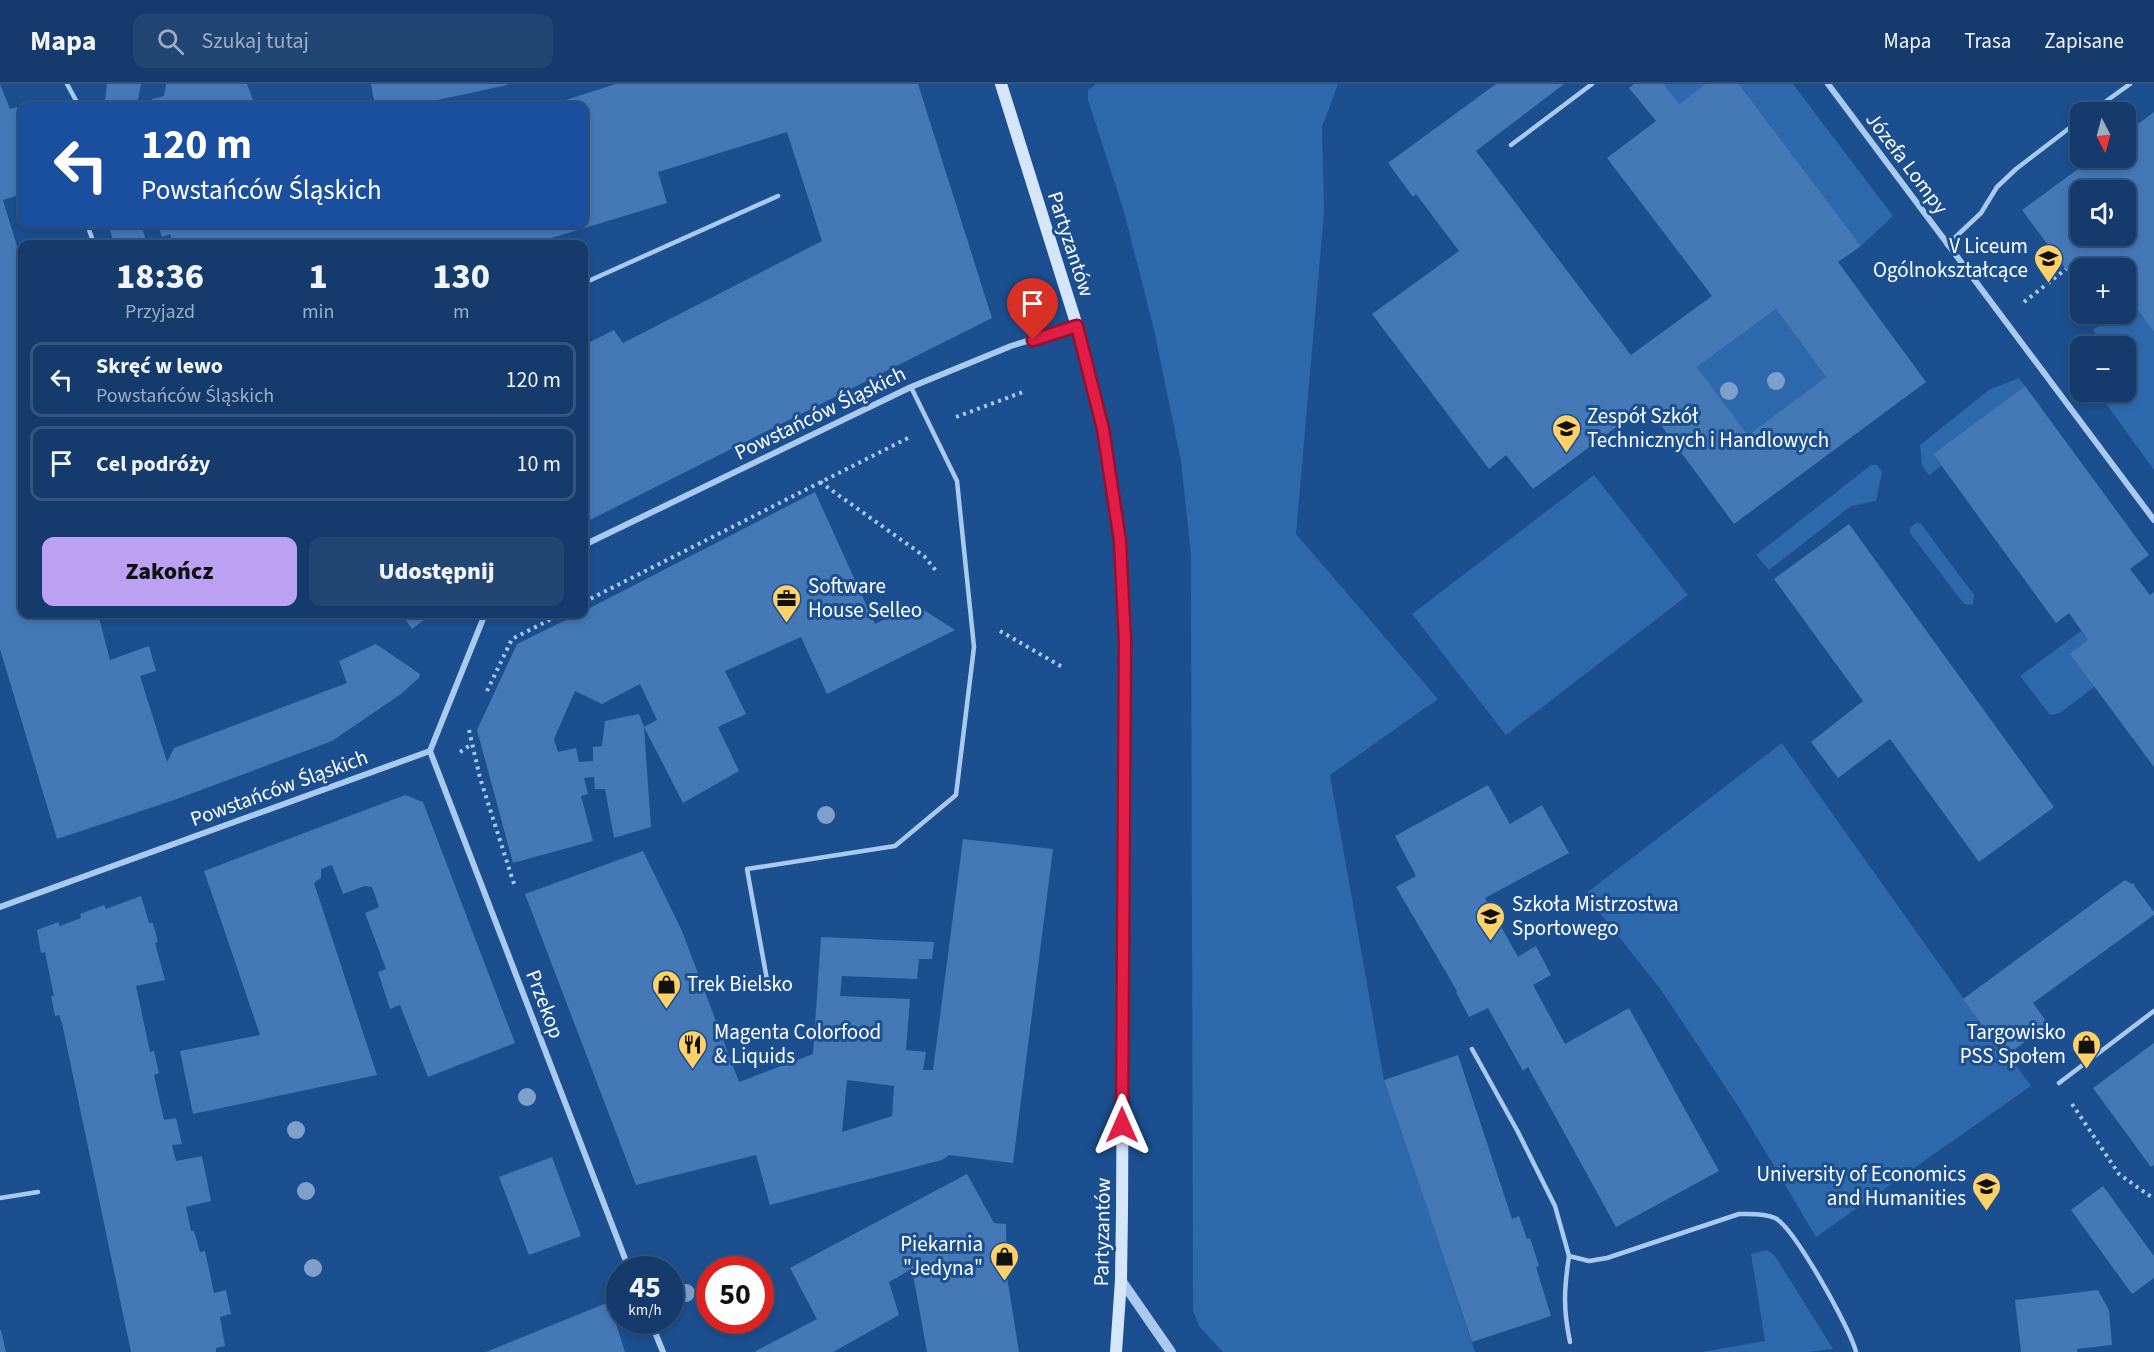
<!DOCTYPE html>
<html lang="pl">
<meta charset="utf-8">
<style>
body{margin:0;font-family:"Source Sans 3",sans-serif;background:#214673;color:#f1f3f6;height:100vh;display:flex;flex-direction:column;font-size:22px;white-space:nowrap}
*{box-sizing:border-box;margin:0}
p{font-size:20px;color:#9dadc1}
.icon{flex:none;width:33px;height:33px;fill:none;stroke:currentColor;stroke-width:2;stroke-linecap:round;stroke-linejoin:round}
.map{position:relative;flex:1;overflow:hidden}
.panel{position:absolute;left:18px;top:156px;width:570px;height:378px;display:flex;flex-direction:column;background:#143b6b;border-radius:12px;box-shadow:0 3px 9px #0003,0 0 0 2px #33557e}
.panel>*{flex:none}
.guide{position:absolute;left:18px;top:18px;width:570px;height:126px;border-radius:12px;box-shadow:0 3px 9px #0003,0 0 0 2px #33557e;background:#1a4fa0;color:#fff;overflow:hidden}
.needle{width:39px;rotate:174deg}
.controls{position:absolute;left:2070px;top:18px;display:grid;gap:12px}
.controls a{display:grid;place-items:center;width:66px;height:66px;border-radius:12px;background:#143b6b;box-shadow:0 3px 9px #0003,0 0 0 2px #33557e;font-size:30px}
.speed{position:absolute;left:606px;top:1172px;display:flex;gap:12px;font-size:30px;font-weight:700;text-align:center}
.speed>*{display:grid;place-content:center;width:78px;height:78px;border-radius:50%;background:#143b6b;box-shadow:0 3px 9px #0003,0 0 0 2px #33557e;line-height:1}
.speed small{font-size:15px;font-weight:400}
.speed .limit{border:9px solid #d22;background:#fff;color:#111}
.pin{position:absolute;display:grid;place-items:center;width:51px;height:51px;color:#fff;margin:-62px -26px;border-radius:50% 50% 50% 0;rotate:-45deg;box-shadow:0 0 6px #0007}
.pin .icon{rotate:45deg}
.me{position:absolute;width:66px;margin:-33px;rotate:0deg;stroke-linejoin:round;filter:drop-shadow(0 0 4px #0008)}
.turn{display:flex;align-items:center;gap:21px;height:126px;padding:0 24px;font-size:27px}
.turn .icon{width:78px;height:78px;stroke-width:2.5}
.turn b{display:block;font-size:42px;line-height:51px}
.eta{display:flex;justify-content:space-evenly;align-items:center;height:102px;text-align:center}
.eta b{font-size:36px;font-weight:800;line-height:42px}
.button{display:flex;gap:12px;margin-top:auto;padding:12px 24px}
.button a{flex:1;height:69px;border-radius:12px;background:#bca0f2;color:#111;font-size:24px;font-weight:800;line-height:69px;text-align:center}
.button a+a{background:#214673;color:#f1f3f6}
ul{padding:0;list-style:none}
li{display:flex;align-items:center;gap:18px;height:75px;margin:0 12px 9px;padding:0 12px;border:3px solid #33557e;border-radius:12px}
li div{flex:1}
li b{display:block;font-size:22px}
li em{font-style:normal}
header{display:flex;align-items:center;gap:36px;box-sizing:border-box;height:84px;padding:0 30px;background:#143b6b;border-bottom:2px solid #33557e}
header strong{font-size:28px}
nav{display:flex;gap:33px;margin-inline-start:auto;font-size:21px}
.search{width:420px;height:54px;background:#214673;display:flex;align-items:center;gap:15px;box-sizing:border-box;padding:0 21px;border-radius:12px;color:#9dadc1;font-size:22px}
.map>svg:first-child{display:block}
.green{fill:#2e69ad}
.building{fill:#4478b7;fill-rule:evenodd}
.lines{fill:none;stroke-linecap:round;stroke-linejoin:round}
.path{stroke:#a9c9ee;stroke-width:4;stroke-dasharray:3 4.5;stroke-linecap:butt}
.service{stroke:#a9c9ee;stroke-width:4.5}
.minor{stroke:#a9c9ee;stroke-width:6}
.tertiary{stroke:#a9c9ee;stroke-width:10}
.secondary{stroke:#d6e6fa;stroke-width:12}
.tree{fill:#7ea0ca}
.route-casing{stroke:#92132f;stroke-width:15}
.route{stroke:#e11d48;stroke-width:10}
.labels{text-anchor:middle;stroke-width:6;stroke-linejoin:round;paint-order:stroke}
.street-label{font-size:21px;fill:#fff;stroke:#1b4f8f}
.poi-label{font-size:21px;fill:#fff;stroke:#1b4f8f;text-anchor:start}
</style>
<header>
<strong>Mapa</strong>
<div class="search"><svg class="icon" aria-label="search" viewBox="0 0 24 24"><circle cx="10" cy="10" r="6"/><path d="M15 15l6 6"/></svg>Szukaj tutaj</div>
<nav><a>Mapa</a><a>Trasa</a><a>Zapisane</a></nav>
</header>
<div class="map">
<svg width="2154" height="1268" viewBox="0 0 2154 1268">
<rect width="100%" height="100%" fill="#1b4f8f"/>
<g class="green">
<polygon points="1096,0 1338,0 1322,43 1324,128 1296,450 1438,615 1330,691 1384,996 1475,1268 1223,1268 1199,1242 1193,1226 1191,471 1181,377 1154,246 1123,124 1088,16 1088,6"/>
<polygon points="1664,0 1705,0 1679,20"/>
<polygon points="1739,0 1793,0 1893,132 1861,162"/>
<polygon points="2131,217 2154,248 2154,386 2099,310 2100,308 2126,308 2126,262 2105,262 2093,246 2115,230 2126,230 2126,221"/>
<polygon points="1776,225 1826,293 1748,351 1697,283"/>
<polygon points="2019,294 2025,302 1933,370 1941,382 1929,391 1922,381 1920,361 1989,306"/>
<polygon points="1871,381 1877,381 1882,388 1876,417 1851,422 1769,486 1756,471"/>
<polygon points="1594,391 1688,511 1506,651 1412,530"/>
<polygon points="1916,439 1921,440 1974,511 1973,521 1964,520 1910,449 1910,444"/>
<polygon points="2081,547 2088,556 2094,603 2060,629 2050,631 2020,592"/>
<polygon points="1782,659 1989,950 1992,948 2031,1002 1816,1153 1740,1025 1661,906 1585,810"/>
<polygon points="1767,1166 1775,1172 1833,1265 1809,1268 1702,1268 1765,1257 1751,1170"/>
</g>
<g class="building">
<polygon points="0,0 10,25 17,23 22,40 22,110 3,116 22,179 22,530 98,530 110,576 149,562 156,587 140,592 167,678 174,664 347,599 339,577 376,560 420,590 419,594 401,610 332,657 177,715 57,755 0,565"/>
<polygon points="107,0 141,0 137,21 105,16"/>
<polygon points="166,0 247,0 255,22 151,22 152,15 164,12"/>
<polygon points="371,0 507,0 507,1 410,22 375,22"/>
<polygon points="616,0 918,0 992,234 584,439 584,261 614,246 623,259 822,157 787,48 658,88 667,119 532,160 173,160 170,150 162,153 158,140 584,140 584,22 547,22"/>
<path d="M 1496,0 L 1564,0 L 1476,67 L 1631,271 L 1712,212 L 1607,74 L 1656,37 L 1629,4 L 1634,0 L 1664,0 L 1679,20 L 1705,0 L 1739,0 L 1861,162 L 1838,178 L 1926,298 L 1734,440 L 1646,321 L 1533,405 L 1506,371 L 1489,385 L 1372,230 L 1459,167 L 1416,110 L 1413,113 L 1388,79 ZM 1776,225 L 1826,293 L 1748,351 L 1697,283 Z"/>
<path d="M 2154,28 L 2154,248 L 2126,210 L 2126,184 L 2080,184 L 2080,204 L 2022,126 L 2093,74 L 2126,74 L 2126,49 ZM 2080,106 L 2126,106 L 2126,152 L 2080,152 Z"/>
<polygon points="120,140 141,140 147,160 114,160 109,142"/>
<polygon points="2025,302 2149,471 2130,485 2150,511 2154,508 2154,683 2070,570 2088,556 2069,529 2056,539 1933,370"/>
<polygon points="815,408 875,540 916,521 955,546 827,610 801,553 725,587 746,630 718,643 739,687 683,719 644,643 657,636 640,600 602,620 575,607 554,655 558,668 576,664 579,678 593,677 593,663 602,662 605,637 639,630 644,643 651,743 614,754 605,705 595,705 594,693 584,694 588,710 581,712 593,757 513,779 477,646 517,560 578,530 584,530 584,527"/>
<polygon points="1849,440 2054,723 1979,778 1890,655 1838,694 1811,658 1863,617 1774,495"/>
<polygon points="381,530 432,530 412,545 401,530 393,535"/>
<polygon points="1488,701 1510,740 1542,721 1569,769 1485,814 1518,873 1536,862 1551,891 1533,901 1565,960 1629,924 1719,1087 1616,1143 1528,983 1523,987 1488,924 1469,933 1456,908 1457,907 1396,803 1416,792 1395,752"/>
<polygon points="405,711 423,718 515,959 428,993 400,921 390,925 378,888 386,885 365,829 379,823 372,803 365,802 343,810 332,781 321,785 321,794 314,799 377,991 193,1030 180,967 260,951 204,787"/>
<path d="M 963,755 L 1053,765 L 1013,1079 L 949,1071 L 942,1076 L 770,1121 L 756,1071 L 636,1101 L 525,810 L 643,767 L 682,847 L 739,998 L 813,970 L 821,853 L 934,858 L 932,875 L 919,875 L 917,895 L 842,892 L 840,912 L 910,915 L 906,966 L 926,968 L 923,986 L 933,986 ZM 847,996 L 894,1002 L 892,1032 L 842,1048 Z"/>
<polygon points="2125,796 2132,800 2134,799 2135,803 2154,828 2154,831 2033,919 2049,941 2008,970 1992,948 1989,950 1963,915"/>
<polygon points="141,812 149,839 153,839 158,858 155,859 165,896 136,902 150,968 154,967 159,989 154,991 164,1036 176,1034 182,1060 172,1061 176,1077 202,1072 211,1117 186,1123 191,1147 194,1147 200,1168 205,1167 214,1209 226,1206 231,1230 220,1233 225,1262 216,1264 216,1268 131,1268 62,939 59,931 55,932 51,912 54,912 45,868 41,869 37,846 58,838 60,842 81,834 80,830 104,821 106,825"/>
<polygon points="2154,959 2154,1081 2151,1083 2093,1004"/>
<polygon points="1458,971 1512,1135 1519,1132 1527,1155 1530,1154 1539,1182 1536,1183 1551,1232 1472,1258 1384,996"/>
<polygon points="552,1073 581,1152 529,1171 499,1093"/>
<polygon points="967,1090 994,1139 1006,1140 1007,1193 1019,1268 927,1268 912,1185 889,1198 899,1231 833,1268 754,1268 817,1235 790,1184"/>
<polygon points="2103,1102 2154,1172 2154,1194 2132,1210 2071,1126"/>
<polygon points="2098,1206 2109,1226 2112,1261 2077,1265 2077,1268 2021,1268 2015,1216"/>
<polygon points="609,1218 625,1268 486,1268"/>
<polygon points="0,1246 1,1246 6,1268 0,1268"/>
</g>
<g class="lines">
<g class="path">
<polyline points="2024,218 2066,185"/>
<polyline points="956,333 1023,308"/>
<polyline points="820,398 924,472 938,489"/>
<polyline points="584,518 908,354"/>
<polyline points="1000,547 1064,584"/>
<polyline points="487,607 512,555 561,530"/>
<polyline points="469,646 480,694 515,803"/>
<polyline points="460,668 472,660"/>
<polyline points="2072,1020 2119,1090 2154,1115"/>
<polyline points="657,1177 660,1185"/>
<polyline points="613,1208 620,1224"/>
</g>
<g class="service">
<polyline points="67,0 79,22"/>
<polyline points="2091,28 2130,0"/>
<polyline points="1511,61 1592,0"/>
<polyline points="87,140 94,160"/>
<polyline points="1947,161 1981,129 1997,103 2016,85 2080,36"/>
<polyline points="584,199 778,112"/>
<polyline points="769,907 747,785 895,762 956,711 974,563 957,397 911,303"/>
<path d="M 1472,965 L 1518,1048 L 1555,1122 L 1569,1172 L 1589,1177 L 1607,1174 L 1739,1130 C 1750,1130 1765,1129 1775,1134 C 1794,1143 1851,1246 1856,1268"/>
<polyline points="2059,999 2154,927"/>
<polyline points="0,1114 38,1108"/>
<path d="M 1569,1172 C 1564,1206 1563,1224 1570,1258"/>
</g>
<g class="minor">
<polyline points="1828,0 2154,436"/>
<polyline points="584,461 911,303 1011,262 1077,242"/>
<polyline points="430,667 629,1185"/>
<polyline points="0,823 430,667 485,530"/>
<polyline points="650,1236 663,1268"/>
</g>
<polyline class="tertiary" points="1121,1196 1171,1268"/>
<polyline class="secondary" points="1001,0 1077,242 1092,298 1103,345 1120,457 1125,557 1122,1128 1121,1196 1116,1268"/>
</g>
<g class="tree">
<circle cx="1776" cy="297" r="9"/>
<circle cx="1729" cy="307" r="9"/>
<circle cx="826" cy="731" r="9"/>
<circle cx="527" cy="1013" r="9"/>
<circle cx="296" cy="1046" r="9"/>
<circle cx="306" cy="1107" r="9"/>
<circle cx="313" cy="1184" r="9"/>
<circle cx="686" cy="1209" r="9"/>
</g>
<g class="lines">
<defs>
<polyline id="route" points="1033,256 1077,242 1103,345 1120,457 1125,557 1122,1041"/>
</defs>
<use href="#route" class="route-casing"/>
<use href="#route" class="route"/>
</g>
<defs>
<symbol id="school-pin" viewBox="-11 -11 22 30"><path d="M0 17L-7.5 6A9.5 9.5 0 1 1 7.5 6Z" fill="#ffd166" stroke="#1b4f8f"/><path d="M0-5L7-2L0 1L-7-2ZM-4 1L0 2.5L4 1V4Q0 6-4 4Z" fill="#111"/></symbol>
<symbol id="office-pin" viewBox="-11 -11 22 30"><path d="M0 17L-7.5 6A9.5 9.5 0 1 1 7.5 6Z" fill="#ffd166" stroke="#1b4f8f"/><path d="M-6-3h4V-5.5h4V-3h4V5H-6ZM-1-4.5V-3h2v-1.5ZM-6 0V1H6V0Z" fill="#111"/></symbol>
<symbol id="shop-pin" viewBox="-11 -11 22 30"><path d="M0 17L-7.5 6A9.5 9.5 0 1 1 7.5 6Z" fill="#ffd166" stroke="#1b4f8f"/><path d="M-5-2.5h2.3a2.7 3.5 0 0 1 5.4 0H5L5.5 6h-11ZM-1.5-2.5h3a1.5 2.3 0 0 0-3 0Z" fill="#111"/></symbol>
<symbol id="restaurant-pin" viewBox="-11 -11 22 30"><path d="M0 17L-7.5 6A9.5 9.5 0 1 1 7.5 6Z" fill="#ffd166" stroke="#1b4f8f"/><path d="M-5-6h1v4h1v-4h1v4h1v-4h1v5L-1.5 .5V6h-2V.5L-5-1ZM5-6V6H3V1.5H1.5Q1.5-4 5-6Z" fill="#111"/></symbol>
<symbol id="university-pin" viewBox="-11 -11 22 30"><path d="M0 17L-7.5 6A9.5 9.5 0 1 1 7.5 6Z" fill="#ffd166" stroke="#1b4f8f"/><path d="M0-5L7-2L0 1L-7-2ZM-4 1L0 2.5L4 1V4Q0 6-4 4Z" fill="#111"/></symbol>
</defs>
<g fill-rule="evenodd">
<use href="#school-pin" x="2032" y="158" width="33" height="45"/>
<use href="#school-pin" x="1550" y="328" width="33" height="45"/>
<use href="#office-pin" x="770" y="498" width="33" height="45"/>
<use href="#school-pin" x="1474" y="816" width="33" height="45"/>
<use href="#shop-pin" x="650" y="884" width="33" height="45"/>
<use href="#restaurant-pin" x="676" y="944" width="33" height="45"/>
<use href="#shop-pin" x="2070" y="944" width="33" height="45"/>
<use href="#university-pin" x="1970" y="1086" width="33" height="45"/>
<use href="#shop-pin" x="988" y="1156" width="33" height="45"/>
</g>
<g class="labels">
<g class="street-label">
<text transform="translate(1907 79) rotate(53)" y="7">Józefa Lompy</text>
<text transform="translate(1071 160) rotate(72)" y="7">Partyzantów</text>
<text transform="translate(820 329) rotate(-26)" y="7">Powstańców Śląskich</text>
<text transform="translate(279 704) rotate(-20)" y="7">Powstańców Śląskich</text>
<text transform="translate(545 920) rotate(69)" y="7">Przekop</text>
<text transform="translate(1102 1148) rotate(-89)" y="7">Partyzantów</text>
</g>
<g class="poi-label">
<text x="2028" y="169" text-anchor="end">V Liceum<tspan x="2028" dy="24">Ogólnokształcące</tspan></text>
<text x="1587" y="339">Zespół Szkół<tspan x="1587" dy="24">Technicznych i Handlowych</tspan></text>
<text x="808" y="509">Software<tspan x="808" dy="24">House Selleo</tspan></text>
<text x="1512" y="827">Szkoła Mistrzostwa<tspan x="1512" dy="24">Sportowego</tspan></text>
<text x="687" y="907">Trek Bielsko</text>
<text x="714" y="955">Magenta Colorfood<tspan x="714" dy="24">&amp; Liquids</tspan></text>
<text x="2066" y="955" text-anchor="end">Targowisko<tspan x="2066" dy="24">PSS Społem</tspan></text>
<text x="1966" y="1097" text-anchor="end">University of Economics<tspan x="1966" dy="24">and Humanities</tspan></text>
<text x="983" y="1167" text-anchor="end">Piekarnia<tspan x="983" dy="24">"Jedyna"</tspan></text>
</g>
</g>
</svg>
<div class="controls">
<a><svg class="needle" viewBox="-14 -14 28 28"><path d="M0-13l5 13h-10z" fill="#e53935"/><path d="M0 13l5-13h-10z" fill="#9dadc1"/></svg></a>
<a><svg class="icon" aria-label="sound" viewBox="0 0 24 24"><path d="M4 9h4l5-4v14l-5-4H4zM17 9q2 3 0 6"/></svg></a>
<a>+</a>
<a>−</a>
</div>
<div class="speed"><div>45<small>km/h</small></div><div class="limit">50</div></div>
<div class="pin" style="left:1033px;top:256px;background:#d93025"><svg class="icon" aria-label="arrive" viewBox="0 0 24 24"><path d="M6 21V4h12l-3 4 3 4H6"/></svg></div>
<svg class="me" style="left:1122px;top:1041px" viewBox="-20 -20 40 40"><path d="M0-17L14 15 0 8-14 15z" fill="#e11d48" stroke="#fff" stroke-width="4"/></svg>
<div class="guide">
<div class="turn"><svg class="icon" aria-label="left" viewBox="0 0 24 24"><path d="M17 20v-9H6M10 6l-5 5 5 5"/></svg><div><b>120 m</b>Powstańców Śląskich</div></div>
</div>
<section class="panel">
<div class="eta">
<div><b>18:36</b><p>Przyjazd</p></div>
<div><b>1</b><p>min</p></div>
<div><b>130</b><p>m</p></div>
</div>
<ul>
<li><svg class="icon" aria-label="left" viewBox="0 0 24 24"><path d="M17 20v-9H6M10 6l-5 5 5 5"/></svg><div><b>Skręć w lewo</b><p>Powstańców Śląskich</p></div><em>120 m</em></li>
<li><svg class="icon" aria-label="arrive" viewBox="0 0 24 24"><path d="M6 21V4h12l-3 4 3 4H6"/></svg><div><b>Cel podróży</b></div><em>10 m</em></li>
</ul>
<div class="button"><a>Zakończ</a><a>Udostępnij</a></div>
</section>
</div>
